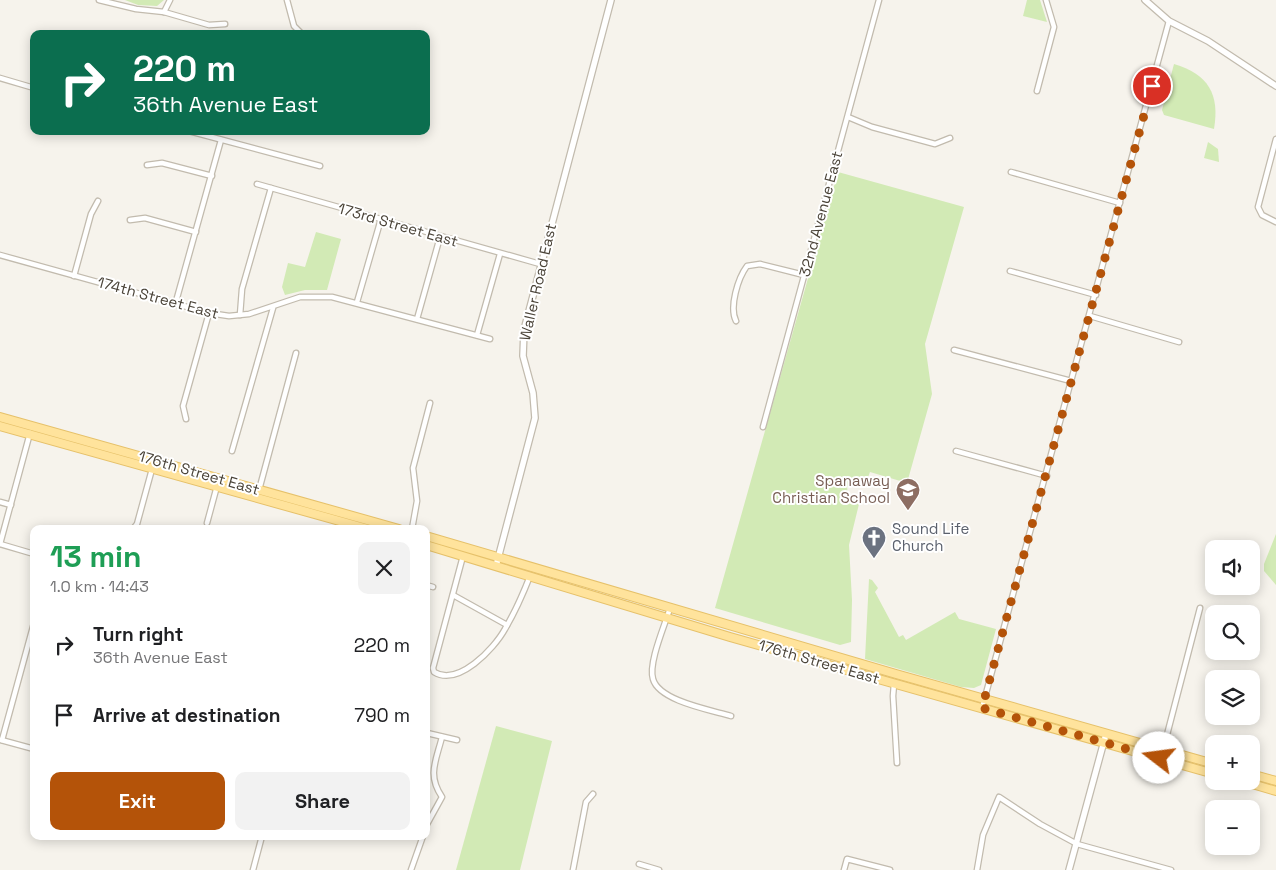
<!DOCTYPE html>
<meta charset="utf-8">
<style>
body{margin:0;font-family:"Space Grotesk",sans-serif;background:#f2f2f2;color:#202124;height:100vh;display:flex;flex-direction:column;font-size:19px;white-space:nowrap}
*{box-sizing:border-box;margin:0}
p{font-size:16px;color:#757577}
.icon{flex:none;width:28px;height:28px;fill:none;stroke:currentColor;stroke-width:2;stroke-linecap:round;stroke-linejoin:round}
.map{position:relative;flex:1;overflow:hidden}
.details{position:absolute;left:30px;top:525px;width:400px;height:315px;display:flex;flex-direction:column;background:#fff;border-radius:10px;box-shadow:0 2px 12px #0003}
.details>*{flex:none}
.banner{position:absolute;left:30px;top:30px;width:400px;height:105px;border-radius:10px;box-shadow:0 2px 12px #0003;background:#0b6e4f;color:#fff;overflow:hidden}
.fabs{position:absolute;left:1205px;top:540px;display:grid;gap:10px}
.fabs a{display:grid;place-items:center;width:55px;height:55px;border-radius:10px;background:#fff;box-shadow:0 2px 12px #0003;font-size:25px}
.pin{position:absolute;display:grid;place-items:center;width:42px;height:42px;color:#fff;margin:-21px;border:2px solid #fff;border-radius:50%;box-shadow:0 1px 5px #0007}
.me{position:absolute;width:55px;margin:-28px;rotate:285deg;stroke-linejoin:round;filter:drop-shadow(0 0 4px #0008)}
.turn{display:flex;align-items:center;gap:18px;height:105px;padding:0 20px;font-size:22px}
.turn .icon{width:65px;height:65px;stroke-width:2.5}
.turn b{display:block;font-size:35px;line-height:42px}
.round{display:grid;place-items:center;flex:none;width:52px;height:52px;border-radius:10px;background:#f2f2f2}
.summary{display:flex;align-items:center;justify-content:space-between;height:85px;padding:0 20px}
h1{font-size:30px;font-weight:700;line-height:38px;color:#1e9e55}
.button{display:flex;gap:10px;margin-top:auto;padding:10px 20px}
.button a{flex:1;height:58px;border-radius:10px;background:#b45309;color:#fff;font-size:20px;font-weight:700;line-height:58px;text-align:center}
.button a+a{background:#f2f2f2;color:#202124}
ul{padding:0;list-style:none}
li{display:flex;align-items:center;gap:15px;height:70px;padding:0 20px}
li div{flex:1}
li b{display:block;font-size:19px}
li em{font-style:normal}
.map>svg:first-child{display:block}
.green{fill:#d2eab5}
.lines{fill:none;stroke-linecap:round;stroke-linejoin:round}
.minor-casing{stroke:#c2bbae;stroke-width:7}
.tertiary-casing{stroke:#c2bbae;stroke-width:8}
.primary-casing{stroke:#e6c16a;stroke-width:10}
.minor{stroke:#fff;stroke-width:4.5}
.tertiary{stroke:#fff;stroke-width:5.5}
.primary{stroke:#ffe39c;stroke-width:8}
.route{stroke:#b45309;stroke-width:9;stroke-dasharray:0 16.2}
.labels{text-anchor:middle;stroke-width:4;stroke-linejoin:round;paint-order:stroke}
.street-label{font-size:15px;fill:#4b4439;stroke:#fff}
.education-label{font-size:15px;fill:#785e54;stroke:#fff;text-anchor:end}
.worship-label{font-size:15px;fill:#5b616d;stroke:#fff;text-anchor:start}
</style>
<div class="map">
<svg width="1276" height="870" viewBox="0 0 1276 870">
<rect width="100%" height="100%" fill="#f6f3ec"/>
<g class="green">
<polygon points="125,0 164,0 157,6 138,5"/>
<polygon points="1027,0 1040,0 1047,22 1023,16"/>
<path d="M 1174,64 C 1208,74 1220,94 1214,129 L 1164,115 L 1162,110 Z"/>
<polygon points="1208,142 1218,149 1219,162 1204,158"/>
<polygon points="838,172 964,207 925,344 932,394 907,483 870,472 867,480 852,478 847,487 848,494 859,504 849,545 852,600 851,642 840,645 715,608"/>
<polygon points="316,232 341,239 327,290 305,290 285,295 282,287 288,263 305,267"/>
<polygon points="1276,534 1276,585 1264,571 1264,564"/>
<polygon points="869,579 872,580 878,588 875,592 899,637 903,635 906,640 955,612 959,619 996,629 981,685 974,688 961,687 865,659"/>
<polygon points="496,726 552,741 520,870 456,870"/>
</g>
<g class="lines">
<defs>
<g id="minor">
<polyline points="99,0 136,9 164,12 209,25 225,24"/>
<polyline points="287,0 294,26 302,34"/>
<polyline points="164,12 170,0"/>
<polyline points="0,78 34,88"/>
<polyline points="1037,91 1054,27 1046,0"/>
<polyline points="848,117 872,127 935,144 950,138"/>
<polyline points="189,131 320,166"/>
<polyline points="1276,139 1258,207 1262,215 1276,222"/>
<polyline points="147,165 162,163 212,176"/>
<polyline points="1011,172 1120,203"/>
<polyline points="257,184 540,264"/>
<polyline points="130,220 145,218 196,232"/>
<polyline points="0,255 209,313 229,316 249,314 300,297 332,297 490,339"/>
<polyline points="1010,271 1096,295"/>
<polyline points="74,276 91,214 98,201"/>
<polyline points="357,302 381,219"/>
<polyline points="175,305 221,140"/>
<polyline points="240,315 242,289 271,188"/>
<polyline points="1090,316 1179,342"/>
<polyline points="417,319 440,237"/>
<path d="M 736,321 C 729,307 738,278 747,266 L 760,264 L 804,275"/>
<polyline points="477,335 500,254"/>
<polyline points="954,350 1071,381"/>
<polyline points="186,419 183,406 209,313"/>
<polyline points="763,427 879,0"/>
<polyline points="232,451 273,308"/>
<polyline points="956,451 1047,476"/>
<polyline points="259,490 296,353"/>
<polyline points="0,502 11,505"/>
<polyline points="207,523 217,486"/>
<polyline points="133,529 137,524 152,469"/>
<polyline points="412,529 417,501 413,468 430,403"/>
<polyline points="0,544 30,433"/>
<polyline points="0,544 34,554"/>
<path d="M 463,556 L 433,668 L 434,672 C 458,687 494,649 505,629 C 515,612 523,594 530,576"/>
<polyline points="426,585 433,587"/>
<polyline points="453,595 507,625"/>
<path d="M 670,608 C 665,625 648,663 653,679 C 659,701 711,710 731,716"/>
<polyline points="894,684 893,696 897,763"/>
<polyline points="982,708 1169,21"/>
<polyline points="427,733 457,740"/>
<polyline points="1,740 34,749"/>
<polyline points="2,740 34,623"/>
<polyline points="1163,750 1200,608"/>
<path d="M 426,826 L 442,797 C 427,775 436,761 442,737"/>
<polyline points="639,864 659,870"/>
<polyline points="253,870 262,836"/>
<polyline points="411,870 423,836"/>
<polyline points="573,870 586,802 593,794"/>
<polyline points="844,870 847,859 890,870"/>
<polyline points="977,870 983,835 999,797 1040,824 1077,844 1171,870"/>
</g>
<g id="tertiary">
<polyline points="1145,0 1169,21 1208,41 1276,86"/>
<polyline points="496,566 535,418 533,393 523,356 524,330 611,0"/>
<polyline points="1069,870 1106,734"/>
</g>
<g id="primary">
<polyline points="0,417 399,529"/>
<polyline points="0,426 368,529"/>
<polyline points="426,536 896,674 1214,764"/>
<polyline points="426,545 730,637 1214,774"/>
<polyline points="1251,774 1276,781"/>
<polyline points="1242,781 1276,791"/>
</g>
</defs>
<use href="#minor" class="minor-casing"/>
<use href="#tertiary" class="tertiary-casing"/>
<use href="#primary" class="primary-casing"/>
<use href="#minor" class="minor"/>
<use href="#tertiary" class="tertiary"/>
<use href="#primary" class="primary"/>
</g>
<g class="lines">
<polyline class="route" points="1152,86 982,708 1159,758"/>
</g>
<defs>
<symbol id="school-pin" viewBox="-11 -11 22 30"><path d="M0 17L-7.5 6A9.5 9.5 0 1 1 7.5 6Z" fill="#8d6e63" stroke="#fff"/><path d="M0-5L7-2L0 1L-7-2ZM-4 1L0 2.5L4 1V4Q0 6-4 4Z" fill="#fff"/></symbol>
<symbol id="church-pin" viewBox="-11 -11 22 30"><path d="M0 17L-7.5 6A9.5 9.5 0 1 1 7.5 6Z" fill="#6b7280" stroke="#fff"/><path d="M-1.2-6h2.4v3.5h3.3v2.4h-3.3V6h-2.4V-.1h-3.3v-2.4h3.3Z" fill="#fff"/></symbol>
</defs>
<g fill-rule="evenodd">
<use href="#school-pin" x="894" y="476" width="28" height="38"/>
<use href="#church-pin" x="860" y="524" width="28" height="38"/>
</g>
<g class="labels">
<g class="street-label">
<text transform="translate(821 214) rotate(-75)" y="5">32nd Avenue East</text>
<text transform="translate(398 225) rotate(16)" y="5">173rd Street East</text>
<text transform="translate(538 282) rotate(-77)" y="5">Waller Road East</text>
<text transform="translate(158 298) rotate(15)" y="5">174th Street East</text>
<text transform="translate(199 473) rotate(16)" y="5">176th Street East</text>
<text transform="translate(819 662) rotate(16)" y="5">176th Street East</text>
</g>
<g class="education-label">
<text x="890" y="486">Spanaway<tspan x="890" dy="17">Christian School</tspan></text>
</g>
<g class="worship-label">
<text x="892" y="534">Sound Life<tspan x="892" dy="17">Church</tspan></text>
</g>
</g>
</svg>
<div class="fabs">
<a><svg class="icon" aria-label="sound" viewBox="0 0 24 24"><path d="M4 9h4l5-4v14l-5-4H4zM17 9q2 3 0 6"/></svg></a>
<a><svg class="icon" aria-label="search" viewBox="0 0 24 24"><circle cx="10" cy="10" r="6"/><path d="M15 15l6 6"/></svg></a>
<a><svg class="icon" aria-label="layers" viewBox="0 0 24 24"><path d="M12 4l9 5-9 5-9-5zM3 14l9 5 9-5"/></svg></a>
<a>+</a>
<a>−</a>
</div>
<div class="pin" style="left:1152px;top:86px;background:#d93025"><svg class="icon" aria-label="arrive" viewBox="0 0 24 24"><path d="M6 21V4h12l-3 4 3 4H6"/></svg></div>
<svg class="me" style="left:1159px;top:758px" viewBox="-20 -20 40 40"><circle r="19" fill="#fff"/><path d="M0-13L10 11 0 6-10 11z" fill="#b45309"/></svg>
<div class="banner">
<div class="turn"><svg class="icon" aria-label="right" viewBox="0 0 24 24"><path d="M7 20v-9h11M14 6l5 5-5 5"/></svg><div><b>220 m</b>36th Avenue East</div></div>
</div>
<section class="details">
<div class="summary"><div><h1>13 min</h1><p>1.0 km · 14:43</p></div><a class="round"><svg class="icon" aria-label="close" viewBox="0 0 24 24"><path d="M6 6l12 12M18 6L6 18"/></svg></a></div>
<ul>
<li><svg class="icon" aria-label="right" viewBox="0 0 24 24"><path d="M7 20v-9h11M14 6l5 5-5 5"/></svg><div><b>Turn right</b><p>36th Avenue East</p></div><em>220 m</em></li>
<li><svg class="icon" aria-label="arrive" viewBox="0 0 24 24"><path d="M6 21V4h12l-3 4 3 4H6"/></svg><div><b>Arrive at destination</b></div><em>790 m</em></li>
</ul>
<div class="button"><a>Exit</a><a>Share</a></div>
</section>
</div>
